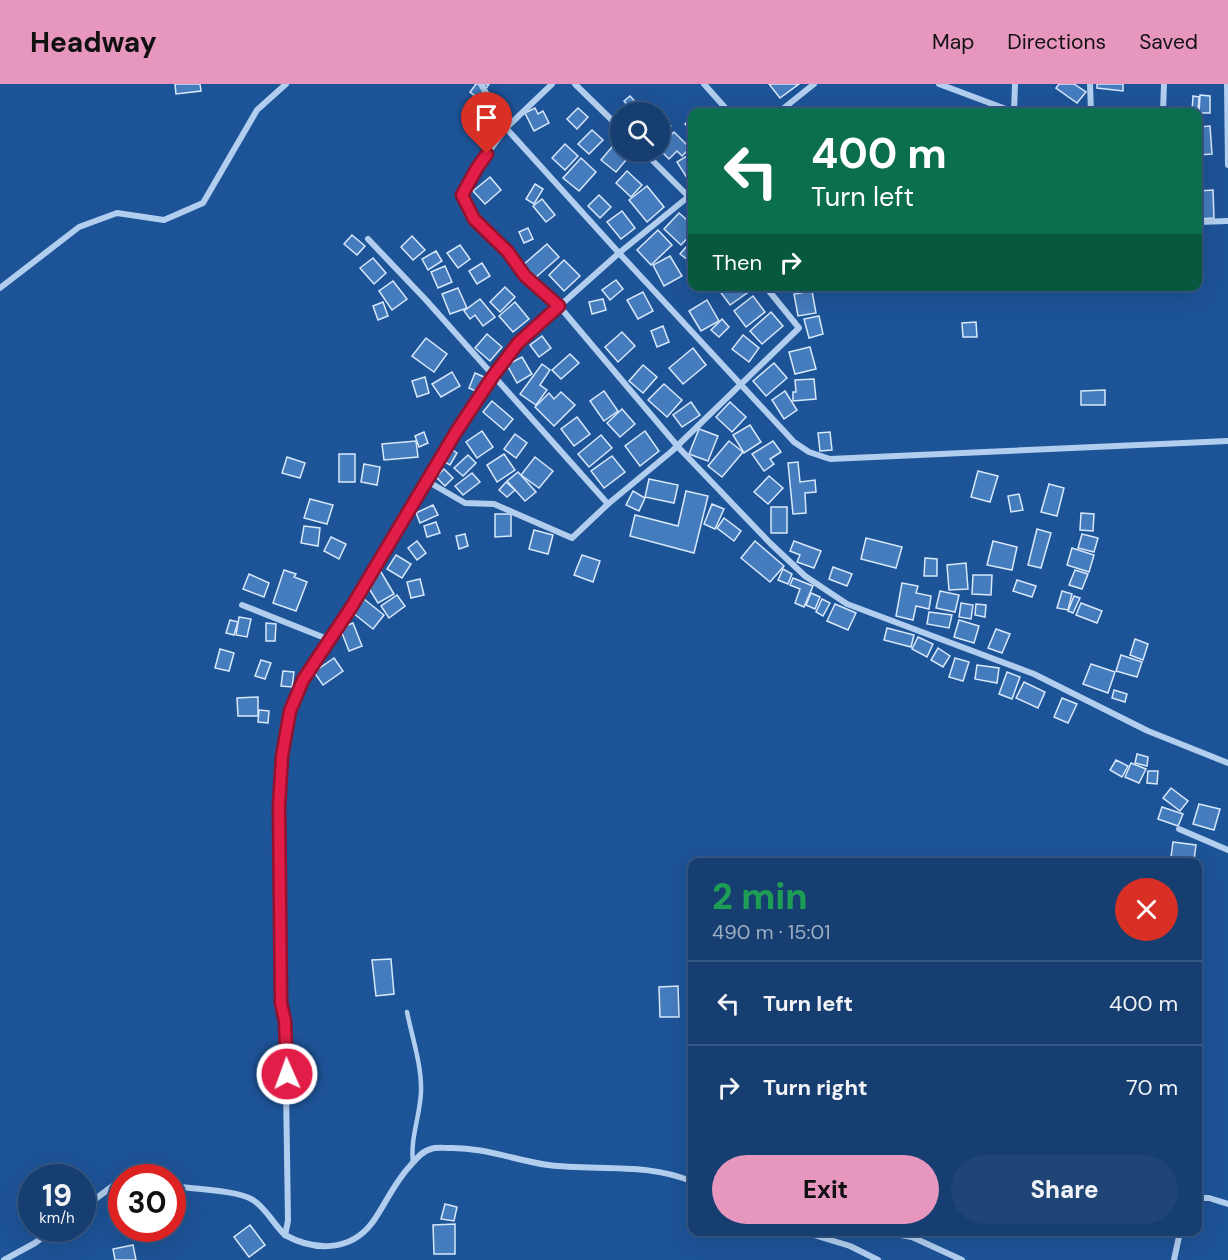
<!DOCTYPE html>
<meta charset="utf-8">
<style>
body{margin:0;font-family:"DM Sans",sans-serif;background:#1f4576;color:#f1f3f6;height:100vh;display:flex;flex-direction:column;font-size:22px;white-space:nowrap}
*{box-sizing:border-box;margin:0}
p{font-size:20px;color:#9eaec3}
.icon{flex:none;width:33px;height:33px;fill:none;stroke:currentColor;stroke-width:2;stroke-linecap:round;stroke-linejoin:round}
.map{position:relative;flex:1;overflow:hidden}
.drawer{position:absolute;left:688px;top:774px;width:514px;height:378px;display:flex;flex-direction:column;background:#163e71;border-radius:12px;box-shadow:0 6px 24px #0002,0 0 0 2px #355784}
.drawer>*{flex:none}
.hud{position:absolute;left:688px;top:24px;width:514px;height:183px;border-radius:12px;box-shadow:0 6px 24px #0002,0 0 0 2px #355784;background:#0b6e4f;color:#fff;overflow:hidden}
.fabs{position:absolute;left:610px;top:18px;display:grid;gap:12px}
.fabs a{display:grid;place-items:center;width:60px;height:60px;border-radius:50%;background:#163e71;box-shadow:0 6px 24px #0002,0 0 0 2px #355784;font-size:30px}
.speed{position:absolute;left:18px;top:1080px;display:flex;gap:12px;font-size:30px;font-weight:700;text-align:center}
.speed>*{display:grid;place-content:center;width:78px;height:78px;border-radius:50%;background:#163e71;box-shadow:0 6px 24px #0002,0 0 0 2px #355784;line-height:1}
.speed small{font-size:15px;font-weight:400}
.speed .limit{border:9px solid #d22;background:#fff;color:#111}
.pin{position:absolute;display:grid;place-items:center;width:51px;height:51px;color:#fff;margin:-62px -26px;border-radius:50% 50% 50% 0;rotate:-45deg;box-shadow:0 0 6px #0007}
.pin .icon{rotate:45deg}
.me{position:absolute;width:66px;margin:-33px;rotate:358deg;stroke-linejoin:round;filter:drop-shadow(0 0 4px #0008)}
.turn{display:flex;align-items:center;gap:21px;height:126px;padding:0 24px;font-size:27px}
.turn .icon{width:78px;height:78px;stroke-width:2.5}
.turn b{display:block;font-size:42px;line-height:51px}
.then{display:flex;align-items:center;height:57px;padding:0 24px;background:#0003;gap:12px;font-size:22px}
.round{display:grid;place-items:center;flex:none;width:63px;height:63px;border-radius:32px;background:#1f4576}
.headline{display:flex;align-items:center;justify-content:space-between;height:102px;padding:0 24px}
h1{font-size:36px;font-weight:800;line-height:45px;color:#1e9e55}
.button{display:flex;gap:12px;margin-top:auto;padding:12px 24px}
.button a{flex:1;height:69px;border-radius:36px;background:#e797bd;color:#111;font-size:24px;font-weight:800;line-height:69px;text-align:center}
.button a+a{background:#1f4576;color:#f1f3f6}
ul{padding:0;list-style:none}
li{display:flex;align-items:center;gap:18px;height:84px;padding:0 24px;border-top:2px solid #355784}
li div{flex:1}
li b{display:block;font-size:22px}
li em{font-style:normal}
header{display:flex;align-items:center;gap:36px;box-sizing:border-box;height:84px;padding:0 30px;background:#e797bd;color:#111}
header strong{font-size:28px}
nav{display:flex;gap:33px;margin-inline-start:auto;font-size:21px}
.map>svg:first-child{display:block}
.building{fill:#457cbd;stroke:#d8e8fb;stroke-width:1.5}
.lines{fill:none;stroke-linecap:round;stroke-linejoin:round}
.lane{stroke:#b1ceef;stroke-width:4.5}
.street{stroke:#b1ceef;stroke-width:6}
.route-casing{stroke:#92132f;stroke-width:15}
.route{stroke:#e11d48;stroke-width:10}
</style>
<header>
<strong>Headway</strong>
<nav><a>Map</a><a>Directions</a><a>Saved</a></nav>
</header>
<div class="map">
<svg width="1228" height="1176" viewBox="0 0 1228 1176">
<rect width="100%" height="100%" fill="#1d5397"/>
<g class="building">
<polygon points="175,0 200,0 201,7 176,10"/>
<polygon points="476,0 489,0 479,15 470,8"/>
<polygon points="769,0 799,0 780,14"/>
<polygon points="1059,0 1074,0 1086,8 1077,19 1056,4"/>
<polygon points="1097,0 1123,0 1123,7 1097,4"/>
<polygon points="1200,11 1210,12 1210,29 1199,29"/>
<polygon points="630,12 638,21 632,26 624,17"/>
<polygon points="1193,12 1199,13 1198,28 1192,28"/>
<polygon points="535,24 538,30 543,27 549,39 534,47 525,29"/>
<polygon points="578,24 588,33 577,45 567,35"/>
<polygon points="660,30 671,42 660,52"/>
<polygon points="693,32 693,48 685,40"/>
<polygon points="1210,42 1212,70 1198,71 1198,43"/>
<polygon points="592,46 603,56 589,70 578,60"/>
<polygon points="674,48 690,64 682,72 677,67 669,75 660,66 660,61"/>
<polygon points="617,57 621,60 621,68 630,68 632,69 616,88 601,76"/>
<polygon points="565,60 578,72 565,86 552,74"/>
<polygon points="693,68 693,90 687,94 677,78"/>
<polygon points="581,74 596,88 579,107 563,94"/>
<polygon points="627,87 642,101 631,113 616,99"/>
<polygon points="490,93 501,106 485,120 473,107"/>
<polygon points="535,100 543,105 534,120 526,115"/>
<polygon points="647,102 664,123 647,138 629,116"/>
<polygon points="1213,106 1214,134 1198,135 1198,107"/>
<polygon points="599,111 611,123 600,134 588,122"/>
<polygon points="542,115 555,131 546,138 533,122"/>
<polygon points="622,127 635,144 621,155 607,138"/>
<polygon points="679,129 693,141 693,148 681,161 664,145"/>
<polygon points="528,144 533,155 524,159 519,148"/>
<polygon points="658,146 672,161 651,181 637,166"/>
<polygon points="352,151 365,162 357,171 344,160"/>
<polygon points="412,152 425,166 413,176 401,163"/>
<polygon points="693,155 693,180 680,170"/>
<polygon points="547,160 559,173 535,194 523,181"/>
<polygon points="460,161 470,175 458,184 447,169"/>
<polygon points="436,167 442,177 428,186 422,175"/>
<polygon points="670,172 682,192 664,202 653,181"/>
<polygon points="373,174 386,189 374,200 360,184"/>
<polygon points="564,176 580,192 564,207 549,191"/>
<polygon points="482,179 490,192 477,200 469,187"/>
<polygon points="445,182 452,198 438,204 431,188"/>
<polygon points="616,196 623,205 610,216 602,206"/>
<polygon points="393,197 407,215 392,226 379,207"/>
<polygon points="716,202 742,202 747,209 730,221"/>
<polygon points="505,203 515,213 500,228 490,218"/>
<polygon points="458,204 467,224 450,230 442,210"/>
<polygon points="812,207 816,229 798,232 794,210"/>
<polygon points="643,208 653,227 638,235 627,216"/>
<polygon points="753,212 765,228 746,243 734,227"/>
<polygon points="480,215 495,233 483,242 475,231 470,235 464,227"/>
<polygon points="603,215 606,226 592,230 589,218"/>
<polygon points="707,216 719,237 701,247 689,227"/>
<polygon points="383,218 388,232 378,236 373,222"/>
<polygon points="515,218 529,235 513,248 499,232"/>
<polygon points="771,228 783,242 762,260 750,247"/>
<polygon points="819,232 823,250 809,254 804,235"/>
<polygon points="722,235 729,243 719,253 711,246"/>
<polygon points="976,238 977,253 963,253 962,239"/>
<polygon points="663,242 669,258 657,263 651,247"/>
<polygon points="622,248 635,262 618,278 605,263"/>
<polygon points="487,250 502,263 490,277 475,264"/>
<polygon points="743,251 759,264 749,278 732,265"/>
<polygon points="542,252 551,264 539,273 530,261"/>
<polygon points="426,254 447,270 434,288 412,272"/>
<polygon points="810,263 816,285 795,290 789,268"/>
<polygon points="693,264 706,281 683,300 669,284"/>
<polygon points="570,270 579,279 561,295 552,286"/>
<polygon points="522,273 532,290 517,299 507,281"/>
<polygon points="774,279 787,294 766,312 753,297"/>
<polygon points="542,280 550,286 540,301 547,306 536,321 520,310"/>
<polygon points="643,281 657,293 643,309 629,297"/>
<polygon points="452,288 460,302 441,313 432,300"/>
<polygon points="475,289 484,293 478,308 469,304"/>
<polygon points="425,293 429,309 417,313 412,297"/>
<polygon points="814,295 816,315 793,317 793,308 796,308 795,296"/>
<polygon points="664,300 682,316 667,333 648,316"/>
<polygon points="1105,306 1105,321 1081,321 1081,307"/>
<polygon points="604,307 618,327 604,337 590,317"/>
<polygon points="785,307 797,326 784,335 772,316"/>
<polygon points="561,308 575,321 554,342 535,323 549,309 554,315"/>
<polygon points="492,317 513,335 504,346 483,328"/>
<polygon points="691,318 700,331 682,343 673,331"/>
<polygon points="730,318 746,333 732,348 716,333"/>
<polygon points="622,325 635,340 620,353 607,339"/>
<polygon points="577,333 590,350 574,362 561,345"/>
<polygon points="750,341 761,358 744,369 733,351"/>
<polygon points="699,345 718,352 708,377 689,370"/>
<polygon points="482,347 493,363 477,374 466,358"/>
<polygon points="645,347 659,367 640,382 625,362"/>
<polygon points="424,348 428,359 419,363 415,352"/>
<polygon points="830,348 832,366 820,367 818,349"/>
<polygon points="515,350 527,359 516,374 504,365"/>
<polygon points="601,351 612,364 589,383 578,370"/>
<polygon points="416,357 418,373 384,376 382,360"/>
<polygon points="729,357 743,368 722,393 708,382"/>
<polygon points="773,357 781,368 770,375 774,380 764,387 752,370"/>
<polygon points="451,365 457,369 450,381 443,377"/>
<rect x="339" y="370" width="16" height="28"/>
<polygon points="504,370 515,386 497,398 487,381"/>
<polygon points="468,371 476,379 463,392 454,384"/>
<polygon points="612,372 625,388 604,404 591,387"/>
<polygon points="287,373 305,379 300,394 282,389"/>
<polygon points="535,373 553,387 539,404 521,391"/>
<polygon points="798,378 800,398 815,396 816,408 805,409 806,429 793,430 788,379"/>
<polygon points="364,380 380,383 377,401 361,398"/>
<polygon points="444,385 453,394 445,402 436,393"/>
<polygon points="978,387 998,392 990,418 971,413"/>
<polygon points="518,388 536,408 525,417 507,397"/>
<polygon points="472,389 480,398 463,411 455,402"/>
<polygon points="769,392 783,404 768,420 754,408"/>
<polygon points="649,395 678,401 674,419 645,413"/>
<polygon points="506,398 515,406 507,413 499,406"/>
<polygon points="1049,400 1064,404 1057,432 1041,428"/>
<polygon points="633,407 645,414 639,427 626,421"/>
<polygon points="686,407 708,412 694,469 630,452 635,431 678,442"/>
<polygon points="1019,410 1023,426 1011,428 1008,412"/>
<polygon points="310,415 333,421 327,440 304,434"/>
<polygon points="712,420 724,425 715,445 704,440"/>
<polygon points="433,421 438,431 420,439 416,429"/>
<rect x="771" y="423" width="16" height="26"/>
<polygon points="1081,429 1094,430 1093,447 1080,446"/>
<polygon points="495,430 511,430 511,452 495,453"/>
<polygon points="724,434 741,447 734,457 717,444"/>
<polygon points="436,438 440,449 427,453 424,442"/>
<polygon points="304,442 320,444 318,462 301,459"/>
<polygon points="1037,445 1051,449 1041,484 1028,481"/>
<polygon points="534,446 553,451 548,470 529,465"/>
<polygon points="465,450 468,462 459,465 456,452"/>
<polygon points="1082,450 1098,454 1094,468 1078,464"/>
<polygon points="331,453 346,460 339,475 324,467"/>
<polygon points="866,454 902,463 896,484 861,475"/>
<polygon points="417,457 426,469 417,476 408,464"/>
<polygon points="755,457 784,482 770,498 741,474"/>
<polygon points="794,457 821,467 814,484 797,478 800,471 790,467"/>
<polygon points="993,457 1017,463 1012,486 987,481"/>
<polygon points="1072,464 1094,471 1089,488 1067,481"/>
<polygon points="396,471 411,480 402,494 387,485"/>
<polygon points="582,471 600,477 593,498 574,491"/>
<polygon points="925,474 937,475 937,492 924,492"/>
<polygon points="966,479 968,505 949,506 947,481"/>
<polygon points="833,483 852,490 847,502 829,495"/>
<polygon points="783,485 792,490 788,500 778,496"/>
<polygon points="284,486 296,490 294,493 307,498 296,527 273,519"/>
<polygon points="1075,486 1088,490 1082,505 1069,501"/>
<polygon points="381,488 394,510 378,519 365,498"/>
<polygon points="249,490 269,499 264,513 243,505"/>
<polygon points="973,491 992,491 991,511 972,510"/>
<polygon points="793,494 813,502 804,523 795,519 800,505 790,501"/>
<polygon points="420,495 424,511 411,514 407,498"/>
<polygon points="1017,496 1036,502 1032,513 1013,507"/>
<polygon points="902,499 918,502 916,509 931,512 929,525 916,522 913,536 896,532"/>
<polygon points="940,507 959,511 955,528 936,524"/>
<polygon points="1062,507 1072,510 1068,526 1057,524"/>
<polygon points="811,509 820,513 815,525 806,521"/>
<polygon points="397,511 405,522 389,534 381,522"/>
<polygon points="1074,512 1080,514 1073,529 1068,527"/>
<polygon points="364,515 384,531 373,545 353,529"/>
<polygon points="822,515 830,519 823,532 816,528"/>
<polygon points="961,519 973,521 971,535 959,533"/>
<polygon points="1081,519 1102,527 1097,539 1076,531"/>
<polygon points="835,520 856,529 848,546 827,537"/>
<polygon points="976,520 986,521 985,533 975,531"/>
<polygon points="929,528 952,531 949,544 927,540"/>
<polygon points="239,533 251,535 247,553 236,551"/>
<polygon points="230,536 238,538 234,551 226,549"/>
<polygon points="959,536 979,542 974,559 954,553"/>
<polygon points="266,539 276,540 275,557 266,557"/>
<polygon points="353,539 362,562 349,567 340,544"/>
<polygon points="887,544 914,551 911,563 884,556"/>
<polygon points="996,545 1010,550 1002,569 988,564"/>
<polygon points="918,553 933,560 927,573 912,565"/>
<polygon points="1135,555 1148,560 1143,576 1130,571"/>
<polygon points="938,564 950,572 943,583 931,576"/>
<polygon points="220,565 234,569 229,587 215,584"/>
<polygon points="1121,571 1142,578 1137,593 1116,587"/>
<polygon points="334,574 343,587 323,601 314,588"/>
<polygon points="955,574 969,578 963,597 949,593"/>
<polygon points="261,576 271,579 265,595 255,592"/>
<polygon points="1091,580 1115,588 1108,609 1083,600"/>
<polygon points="977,581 999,584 997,599 975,595"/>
<polygon points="283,587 294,588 292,603 281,602"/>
<polygon points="1007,588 1020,593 1012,615 999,610"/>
<polygon points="1024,598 1045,608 1038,624 1016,614"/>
<polygon points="1114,606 1127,610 1125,618 1112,614"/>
<polygon points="258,613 258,632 238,632 237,614"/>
<polygon points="1062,614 1077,620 1068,639 1054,633"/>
<polygon points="259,626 269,627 268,639 258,638"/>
<polygon points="1137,670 1148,673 1147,682 1135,679"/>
<polygon points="1116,676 1128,682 1122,693 1110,686"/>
<polygon points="1131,679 1146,685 1139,699 1125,693"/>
<polygon points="1148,687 1158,687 1157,700 1147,699"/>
<polygon points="1171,704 1188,717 1180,727 1163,714"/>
<polygon points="1199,720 1220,725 1214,746 1193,740"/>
<polygon points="1162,723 1183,730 1178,742 1158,735"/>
<polygon points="1173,758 1196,761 1194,776 1171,773"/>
<polygon points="391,875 394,910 376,912 372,876"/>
<polygon points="678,902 679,933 660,933 659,903"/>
<polygon points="445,1120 457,1123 454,1137 441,1135"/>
<polygon points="455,1140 455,1170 434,1170 433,1141"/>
<polygon points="250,1141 265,1161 249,1173 234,1153"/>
<polygon points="133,1161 136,1176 115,1176 113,1165"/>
</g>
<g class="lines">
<path class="lane" d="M 407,928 C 412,953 422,982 421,1008 C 420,1032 410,1055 413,1078"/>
<g class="street">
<polyline points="481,0 506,44 619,169 794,358 809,368 830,375 1228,357"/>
<polyline points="552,0 506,44 477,84 462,111 474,135 508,169 525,192 559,222 680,365 770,459 805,492 847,520 1034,590 1148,647 1228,679"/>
<polyline points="575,0 621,45"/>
<polyline points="704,0 729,28"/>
<polyline points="939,0 1014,28"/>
<polyline points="1090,0 1091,28"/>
<polyline points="1227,0 1228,81"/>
<polyline points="779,28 814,0"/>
<polyline points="1014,28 1015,0"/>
<polyline points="1163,28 1164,0"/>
<polyline points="644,68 693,117"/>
<polyline points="1198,138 1228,137"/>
<polyline points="368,155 426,216 608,420"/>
<polyline points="0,204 79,143 117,129 164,136 203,119 257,26 286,0"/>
<polyline points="427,397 465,419 494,420 572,454 608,420 672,367 799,244 765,202"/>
<polyline points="242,521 330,556"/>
<polyline points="1179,745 1228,766"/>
<polyline points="136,1094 140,1094"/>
<path d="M 172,1102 C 192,1105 238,1106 253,1116 C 266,1124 274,1141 285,1151 L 288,1137 L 285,937 L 281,919 L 279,722 L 282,672 L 290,627 L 303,596 L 352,522 L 456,348 L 493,292 L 518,259 L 619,169 L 693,109"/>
<polyline points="1198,1114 1209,1114 1228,1120"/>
<polyline points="82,1125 122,1095"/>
<polyline points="804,1148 850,1162 878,1176"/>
<polyline points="884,1148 912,1153 962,1176"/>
<path d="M 285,1151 C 314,1167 350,1168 372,1139 C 385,1121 394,1099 410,1082 C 415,1076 422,1067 431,1065 C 436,1063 443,1064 449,1064 C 483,1063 514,1076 548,1081 C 595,1087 648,1078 693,1098"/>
<polyline points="4,1176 35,1159 55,1144"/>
<polyline points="1174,1176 1180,1148"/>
</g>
</g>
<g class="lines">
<defs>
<polyline id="route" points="287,990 285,937 281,919 279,722 282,672 290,627 303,596 352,522 456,348 493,292 518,259 559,222 525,192 508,168 474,135 462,111 477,84 487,70"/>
</defs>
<use href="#route" class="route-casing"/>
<use href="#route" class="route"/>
</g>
</svg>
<div class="fabs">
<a><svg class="icon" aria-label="search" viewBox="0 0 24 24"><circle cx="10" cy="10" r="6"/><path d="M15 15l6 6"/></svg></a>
</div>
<div class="speed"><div>19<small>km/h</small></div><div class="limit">30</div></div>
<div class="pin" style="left:487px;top:70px;background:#d93025"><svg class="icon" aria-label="arrive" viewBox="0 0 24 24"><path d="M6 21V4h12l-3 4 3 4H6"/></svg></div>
<svg class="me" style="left:287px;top:990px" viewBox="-20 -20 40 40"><circle r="17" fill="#e11d48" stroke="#fff" stroke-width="3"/><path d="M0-11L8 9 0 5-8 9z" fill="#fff"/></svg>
<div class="hud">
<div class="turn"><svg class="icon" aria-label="left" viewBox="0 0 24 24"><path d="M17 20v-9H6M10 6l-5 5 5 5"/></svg><div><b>400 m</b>Turn left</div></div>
<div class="then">Then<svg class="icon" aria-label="right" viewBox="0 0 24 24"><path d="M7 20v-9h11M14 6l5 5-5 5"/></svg></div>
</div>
<section class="drawer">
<div class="headline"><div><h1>2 min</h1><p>490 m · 15:01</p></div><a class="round" style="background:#d93025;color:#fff"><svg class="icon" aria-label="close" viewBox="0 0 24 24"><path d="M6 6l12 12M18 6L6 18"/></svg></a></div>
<ul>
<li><svg class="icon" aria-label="left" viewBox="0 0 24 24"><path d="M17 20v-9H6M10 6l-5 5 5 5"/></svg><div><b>Turn left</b></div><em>400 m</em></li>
<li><svg class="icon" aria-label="right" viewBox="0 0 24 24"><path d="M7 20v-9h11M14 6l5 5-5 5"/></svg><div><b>Turn right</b></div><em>70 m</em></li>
</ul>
<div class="button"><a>Exit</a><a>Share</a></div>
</section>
</div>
